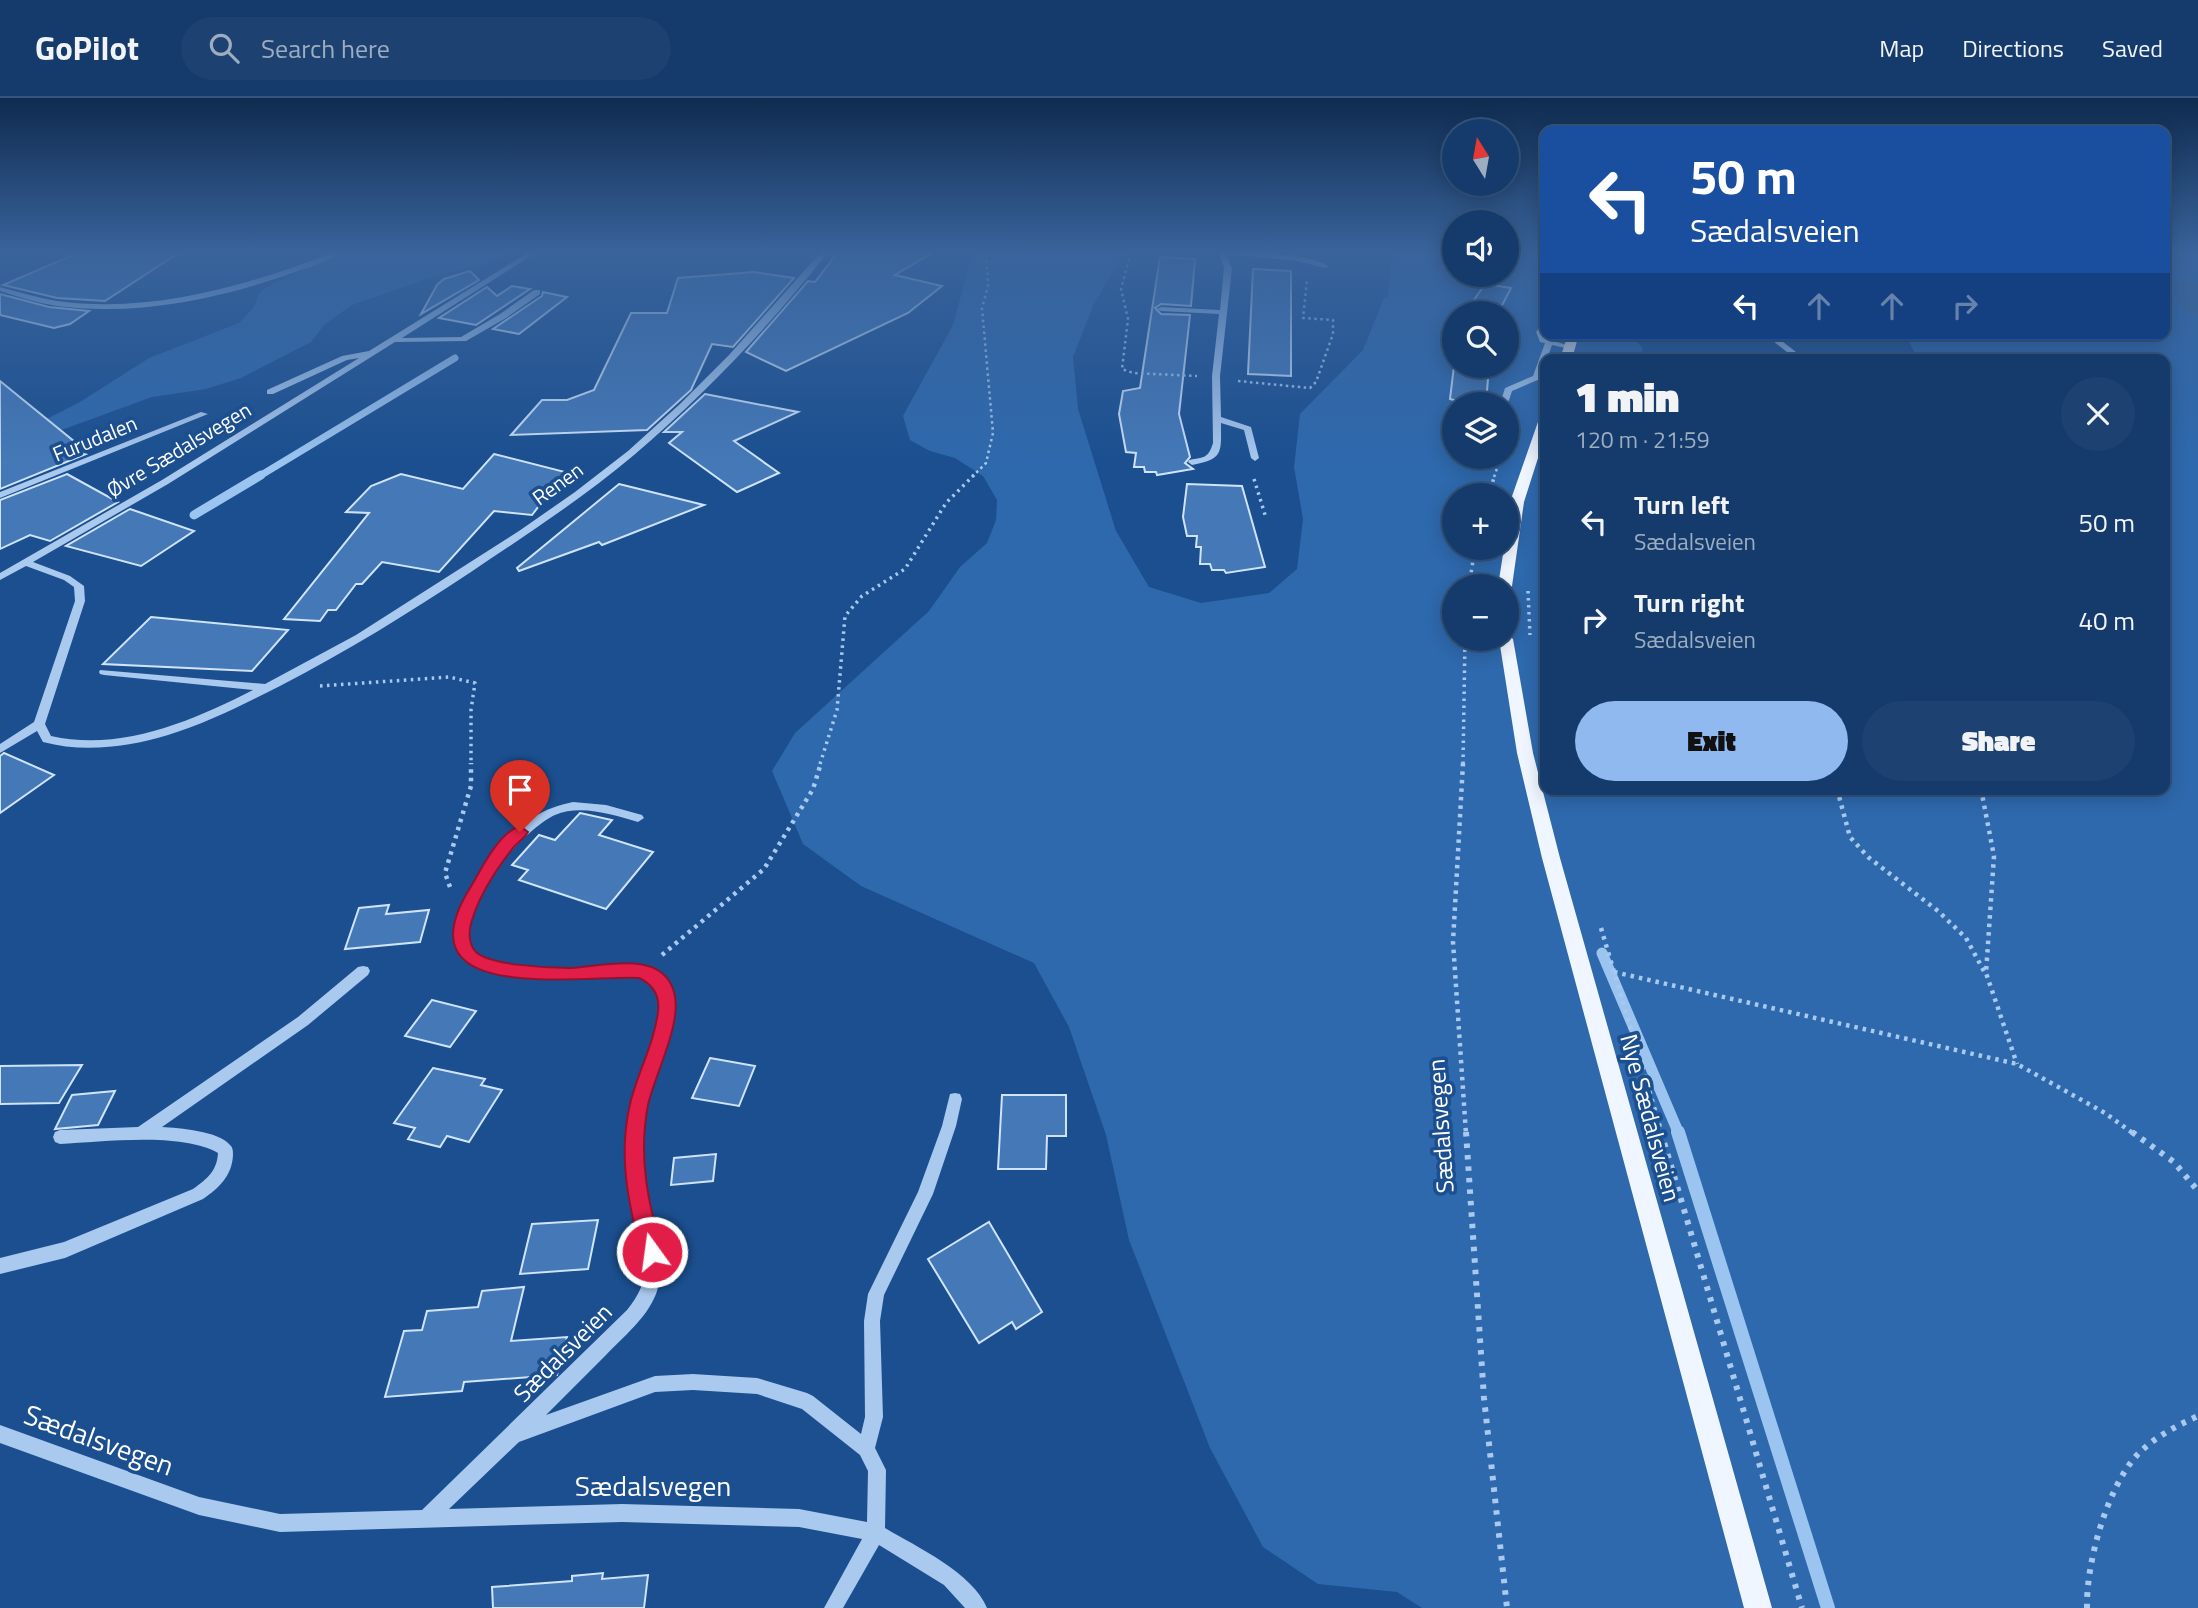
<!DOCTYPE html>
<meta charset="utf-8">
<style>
body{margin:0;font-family:"Titillium Web",sans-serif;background:#1d4271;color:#f1f3f6;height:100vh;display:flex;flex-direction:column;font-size:26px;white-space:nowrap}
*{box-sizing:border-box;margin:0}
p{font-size:23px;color:#9dadc1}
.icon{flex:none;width:38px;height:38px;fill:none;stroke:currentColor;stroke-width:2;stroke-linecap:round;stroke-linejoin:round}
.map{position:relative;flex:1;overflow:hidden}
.panel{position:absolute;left:1540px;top:256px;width:630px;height:441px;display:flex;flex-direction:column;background:#143b6b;border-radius:14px;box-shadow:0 4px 18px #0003,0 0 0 2px #33557e}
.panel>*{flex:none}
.top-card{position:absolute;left:1540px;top:28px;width:630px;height:214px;border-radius:14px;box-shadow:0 4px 18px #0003,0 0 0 2px #33557e;background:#1a4fa0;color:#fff;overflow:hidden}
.needle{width:46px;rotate:349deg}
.controls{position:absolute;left:1442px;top:21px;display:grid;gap:14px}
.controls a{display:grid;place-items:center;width:77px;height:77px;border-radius:50%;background:#143b6b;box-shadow:0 4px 18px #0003,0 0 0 2px #33557e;font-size:35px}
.pin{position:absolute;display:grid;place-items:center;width:60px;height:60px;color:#fff;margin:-72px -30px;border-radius:50% 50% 50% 0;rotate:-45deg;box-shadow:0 0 7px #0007}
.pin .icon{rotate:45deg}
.me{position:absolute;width:77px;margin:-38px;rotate:346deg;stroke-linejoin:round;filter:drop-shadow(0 0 5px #0008)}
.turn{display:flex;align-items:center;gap:24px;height:147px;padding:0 35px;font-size:32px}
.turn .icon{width:91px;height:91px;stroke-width:2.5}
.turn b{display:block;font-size:49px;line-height:60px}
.lanes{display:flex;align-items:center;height:66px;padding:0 35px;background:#0003;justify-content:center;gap:35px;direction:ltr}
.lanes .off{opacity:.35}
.round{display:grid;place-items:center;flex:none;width:74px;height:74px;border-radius:37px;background:#1d4271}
.head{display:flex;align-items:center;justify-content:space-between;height:119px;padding:0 35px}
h1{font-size:42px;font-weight:800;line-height:52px}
.primary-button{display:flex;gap:14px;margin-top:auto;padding:14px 35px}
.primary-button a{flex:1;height:80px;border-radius:42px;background:#90b9f0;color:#111;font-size:28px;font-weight:800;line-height:80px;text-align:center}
.primary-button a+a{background:#1d4271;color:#f1f3f6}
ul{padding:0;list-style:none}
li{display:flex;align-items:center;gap:21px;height:98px;padding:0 35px}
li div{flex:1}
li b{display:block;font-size:26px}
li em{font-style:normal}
header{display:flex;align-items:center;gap:42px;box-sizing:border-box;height:98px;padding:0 35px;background:#143b6b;border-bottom:2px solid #33557e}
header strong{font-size:33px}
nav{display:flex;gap:38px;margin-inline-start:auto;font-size:24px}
.search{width:490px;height:63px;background:#1d4271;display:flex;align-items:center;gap:18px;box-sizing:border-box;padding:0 24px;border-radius:38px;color:#9dadc1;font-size:26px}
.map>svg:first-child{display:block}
.green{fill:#2e69ad;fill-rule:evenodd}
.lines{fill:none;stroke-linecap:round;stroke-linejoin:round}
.stream-far3{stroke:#9cc4f0;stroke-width:7}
.stream-far2{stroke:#9cc4f0;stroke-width:9}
.stream-far1{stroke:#9cc4f0;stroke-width:11}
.stream{stroke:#9cc4f0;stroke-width:14}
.river{fill:#3c6290;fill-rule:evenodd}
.building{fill:#4478b7;stroke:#cfe3fa;stroke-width:2}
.path-far3{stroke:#a9c9ee;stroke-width:2.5;stroke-dasharray:2.5 3.5;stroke-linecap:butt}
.path-far2{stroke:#a9c9ee;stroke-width:3.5;stroke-dasharray:2.5 4.5;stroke-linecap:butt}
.path-far1{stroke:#a9c9ee;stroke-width:4.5;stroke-dasharray:3.5 5;stroke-linecap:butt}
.path{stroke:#a9c9ee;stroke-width:6;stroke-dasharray:4.5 7;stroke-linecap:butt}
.minor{fill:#a9c9ee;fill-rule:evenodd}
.major{fill:#f0f6ff;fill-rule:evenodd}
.route{fill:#e11d48;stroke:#92132f;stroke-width:2}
.labels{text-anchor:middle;stroke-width:7;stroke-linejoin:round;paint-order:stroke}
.far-street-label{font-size:21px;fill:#fff;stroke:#1b4f8f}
.street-label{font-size:24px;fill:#fff;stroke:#1b4f8f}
.near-street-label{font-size:28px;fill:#fff;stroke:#1b4f8f}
</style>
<header>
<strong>GoPilot</strong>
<div class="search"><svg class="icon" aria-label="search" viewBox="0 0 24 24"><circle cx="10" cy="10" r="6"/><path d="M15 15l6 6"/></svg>Search here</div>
<nav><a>Map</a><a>Directions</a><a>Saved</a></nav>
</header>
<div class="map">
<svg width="2198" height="1510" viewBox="0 0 2198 1510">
<rect width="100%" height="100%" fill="#1b4f8f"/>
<g class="green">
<polygon points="346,154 512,154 480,168 441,176 352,207 325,226 311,244 241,280 206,291 152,299 45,338 0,339 37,326 80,304 149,260 239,225 254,209 259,195 274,185"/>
<path d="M 973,154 L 1124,154 L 1093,208 L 1073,259 L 1078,311 L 1116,433 L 1149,489 L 1201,505 L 1269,495 L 1297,471 L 1303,421 L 1294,369 L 1300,316 L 1363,252 L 1384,200 L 1388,198 L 1391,167 L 1397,154 L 1454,154 L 1454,177 L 1507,177 L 1507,154 L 1545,154 L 1545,236 L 1628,236 L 1642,249 L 1644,261 L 1545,261 L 1545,691 L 2165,691 L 2165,261 L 1918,261 L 1905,236 L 2165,236 L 2165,154 L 2198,154 L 2198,1510 L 1422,1510 L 1397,1494 L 1318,1486 L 1263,1449 L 1210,1350 L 1129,1142 L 1106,1037 L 1069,929 L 1034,865 L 861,788 L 803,746 L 772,673 L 795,635 L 929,513 L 960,469 L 987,445 L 996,422 L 997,402 L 983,378 L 955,360 L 930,353 L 910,342 L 903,318 L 953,227 ZM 1454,215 L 1507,215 L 1507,268 L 1454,268 ZM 1454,306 L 1507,306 L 1507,359 L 1454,359 ZM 1454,397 L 1507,397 L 1507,450 L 1454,450 ZM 1454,488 L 1507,488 L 1507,541 L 1454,541 Z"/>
</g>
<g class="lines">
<polyline class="stream-far3" points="258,379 455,260"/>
<polyline class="stream-far2" points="194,417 261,377"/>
<polyline class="stream-far1" points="1602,855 1679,1036"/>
<polyline class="stream" points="1678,1034 1828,1510"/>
<polygon class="river" points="2198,181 2198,217 2185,214 2172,192 2177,184"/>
</g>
<g class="building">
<polygon points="80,154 180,154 105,203 57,200 3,187"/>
<polygon points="838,154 934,154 895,177 942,188 908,215 786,273 746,254 808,183 815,184"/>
<polygon points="1160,159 1195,161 1191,208 1161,206 1155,210 1161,216 1190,217 1179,316 1190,359 1185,365 1193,371 1157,377 1156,374 1145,374 1144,369 1134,369 1136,355 1126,354 1119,316 1123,293 1140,290"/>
<polygon points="1253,171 1291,173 1291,278 1248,276"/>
<polygon points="470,173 479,182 421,216 437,187 444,181"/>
<polygon points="754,174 794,180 733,249 712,246 691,292 647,332 511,337 542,302 567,302 594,292 631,215 667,215 678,180"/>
<polygon points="1485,186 1511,190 1498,215 1465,215"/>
<polygon points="512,188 530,191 476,227 439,220 487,189 497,198"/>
<polygon points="543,194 567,199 519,236 493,231 542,198"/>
<polygon points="0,196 49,209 89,213 70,226 54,230 0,217"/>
<polygon points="1454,268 1489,268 1486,306 1453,306 1454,302 1450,301"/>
<polygon points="0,283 86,353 83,354 86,356 0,391"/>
<polygon points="705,296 798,314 734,343 779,375 737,394 669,345 682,334 664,334"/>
<polygon points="494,356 565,374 532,417 494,413 439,474 382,464 362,486 356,486 336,512 328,512 320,523 284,521 369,415 346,414 371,388 401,376 463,391"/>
<polygon points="67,376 118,404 50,443 30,437 0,451 0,402"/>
<polygon points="619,386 704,407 602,447 599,444 519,473 517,470"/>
<polygon points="1187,386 1242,388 1265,469 1226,475 1224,472 1212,472 1210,466 1200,466 1201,449 1196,449 1197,438 1187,438 1183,419"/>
<polygon points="130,411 194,433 141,468 66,448"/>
<polygon points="151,519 288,532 252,573 103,566"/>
<polygon points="4,655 54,677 0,715 0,658"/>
<polygon points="580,715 612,722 599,737 653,754 606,811 519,782 528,772 512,767 539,737 555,742"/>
<polygon points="389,807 386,816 429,812 420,844 345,851 359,810"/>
<polygon points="432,902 476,913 450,949 405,938"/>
<polygon points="710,960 755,968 739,1008 692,1000"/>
<polygon points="82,967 59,1005 0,1006 0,968"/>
<polygon points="433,970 485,981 481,987 502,992 469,1044 447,1038 440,1049 408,1041 415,1030 394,1025"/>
<polygon points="115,993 98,1027 55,1031 72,997"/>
<polygon points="1002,997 1066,997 1066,1038 1047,1038 1046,1071 998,1071"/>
<polygon points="716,1056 713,1083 671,1087 674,1060"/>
<polygon points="598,1122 588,1171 520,1176 532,1126"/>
<polygon points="989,1124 1042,1214 1016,1231 1012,1224 979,1245 928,1161"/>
<polygon points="524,1189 511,1243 567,1239 557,1277 464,1284 462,1293 385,1299 404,1233 422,1232 427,1213 478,1209 482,1193"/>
<polygon points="603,1475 602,1481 648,1477 644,1510 493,1510 492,1489 572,1483 572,1478"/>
</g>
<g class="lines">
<g class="path-far3">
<polyline points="1129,161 1121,191 1128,221 1122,271 1133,275 1197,278"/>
<polyline points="1238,283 1310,290 1316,284 1333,236 1333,222 1303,220 1307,182"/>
<polyline points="1507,344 1515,323"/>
<polyline points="972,379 986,365 993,335 982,210 988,188 986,154"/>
<polyline points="1494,379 1501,359"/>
</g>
<g class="path-far2">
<polyline points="1254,381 1266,420"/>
<polyline points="1488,397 1495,377"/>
<polyline points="1469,488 1475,450"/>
<polyline points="1528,493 1530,537"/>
<polyline points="320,588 449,579 475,585 471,612 471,666"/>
<polyline points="820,666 837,612 845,518 862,498 905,471 946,405 974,377"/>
<polyline points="1463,666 1465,541"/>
</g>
<g class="path-far1">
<polyline points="1463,665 1453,844 1466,1036"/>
<polyline points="1837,691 1850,739 1868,759 1938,813 1966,840 1985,875"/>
<polyline points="1981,691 1994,758 1986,875 2017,966"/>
<polyline points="450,789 445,775 471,688 471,665"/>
<polyline points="1601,830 1662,1036"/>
<polyline points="662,857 764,771 813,691 821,665"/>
<polyline points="1614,874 2017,966 2105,1015 2134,1036"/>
</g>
<g class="path">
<polyline points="1466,1034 1484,1300 1507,1510"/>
<polyline points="1661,1034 1802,1510"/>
<polyline points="2132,1034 2174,1064 2198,1093"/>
<path d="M 2087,1510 C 2086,1465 2107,1389 2138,1356 C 2155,1339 2176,1328 2198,1318"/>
</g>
<g class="minor">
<path d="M 334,154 L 343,154 C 326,165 303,171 284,178 C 213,202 133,218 57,208 C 38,205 19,199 0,193 L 0,189 C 19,194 38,200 57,203 C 152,216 247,188 334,154 Z"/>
<path d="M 529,154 L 537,154 L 402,240 L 461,239 L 500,216 L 534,192 L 540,192 L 540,196 L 506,220 L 466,243 L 395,244 L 168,386 L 33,464 L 70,478 L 84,488 L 85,503 L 45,626 L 51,638 C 121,654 192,623 253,592 L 104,577 L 100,576 L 99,574 L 100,572 L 265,586 L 356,537 L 519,433 L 575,394 L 628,353 L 680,306 L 729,257 L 821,154 L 828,154 C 771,227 705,296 634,357 C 583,400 526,437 471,474 C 409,515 346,554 280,588 C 244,606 207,625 168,637 C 128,649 84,655 43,644 L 37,633 L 0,655 L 0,646 L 34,624 L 75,503 L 74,489 L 64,482 L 26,468 L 0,482 L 0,475 L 162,382 L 359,260 L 347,262 L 273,296 L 267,296 L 267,292 L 342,258 L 369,253 Z"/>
<path d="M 1219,154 C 1251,154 1300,153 1329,168 L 1325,170 L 1297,163 L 1226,156 L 1232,170 L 1220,278 L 1221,319 L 1251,329 L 1259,360 L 1255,363 L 1251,360 L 1244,332 L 1221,325 C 1221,354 1224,361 1192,367 L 1188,364 L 1189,362 C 1204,359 1208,361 1213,345 L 1212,278 L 1219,216 L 1161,213 L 1157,211 L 1161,209 L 1220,212 L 1224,170 Z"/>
<polygon points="1542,226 1545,226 1544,234 1546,241 1574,249 1570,251 1552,247 1547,261 1545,261 1545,267 1540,281 1512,293 1507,308 1500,306 1505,290 1533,278 1545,245 1540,244 1536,234"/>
<polygon points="1764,236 1773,236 1805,261 1796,261"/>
<polygon points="201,314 208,316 0,400 0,394"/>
<polygon points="1534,351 1545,354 1545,360 1531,356 1530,354"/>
<path d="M 573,704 L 606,707 L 642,717 L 644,720 L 638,724 C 613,717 581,706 555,717 C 523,731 448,816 472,852 C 478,860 492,863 501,865 C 523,870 547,873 569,872 C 597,870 632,857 658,875 C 696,901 650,984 644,1019 C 640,1043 639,1070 643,1093 C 649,1129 670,1159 656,1196 C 646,1221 624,1238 606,1257 C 586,1277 566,1297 546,1317 L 655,1278 L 693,1276 L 757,1280 L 807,1295 L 813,1298 L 861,1336 L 865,1319 L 864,1223 L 868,1196 L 918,1094 L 942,1028 L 950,996 L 955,995 L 960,996 L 962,1001 L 956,1028 L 933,1096 L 884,1197 L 880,1223 L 883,1319 L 875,1350 L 886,1372 L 885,1430 C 917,1449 973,1475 987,1510 L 965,1510 L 944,1487 L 879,1447 L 843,1510 L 824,1510 L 862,1441 L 799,1429 L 622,1424 L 280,1434 L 199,1417 L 0,1345 L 0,1327 L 199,1399 L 280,1416 L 422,1412 L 627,1212 C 662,1169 638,1144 628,1098 C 625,1079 626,1058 627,1039 C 629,1027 630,1015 634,1003 C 642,976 673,910 652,886 C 634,866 583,883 559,882 C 533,882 506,879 481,870 C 412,845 500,740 534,719 C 546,711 559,707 573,704 ZM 693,1292 L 757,1296 L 802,1311 L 860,1357 L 868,1373 L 867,1424 L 799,1411 L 622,1406 L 449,1411 L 519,1344 L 655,1294 Z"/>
<path d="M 363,868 L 368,869 L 370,873 L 368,877 L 308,927 L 162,1029 C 179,1030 219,1033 230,1047 C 233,1049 233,1054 233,1057 C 232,1078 219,1090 203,1101 L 65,1160 L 0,1176 L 0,1160 L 64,1144 L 193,1091 C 207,1081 217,1073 218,1055 C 180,1034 103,1044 60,1046 L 55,1044 L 53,1039 L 55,1034 L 60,1032 L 138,1029 L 298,919 L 358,869 Z"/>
</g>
<g class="major">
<polygon points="1568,236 1579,236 1572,261 1560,261"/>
<polygon points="1545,317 1545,338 1524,404 1512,488 1507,492 1507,488 1498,488 1504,450 1507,450 1510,404 1539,321"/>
<polygon points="1507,536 1513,541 1533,655 1560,760 1772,1510 1744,1510 1542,760 1517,655 1499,541 1507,541"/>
</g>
</g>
<linearGradient id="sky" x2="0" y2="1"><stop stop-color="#0f2b4f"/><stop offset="0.42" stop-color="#39639b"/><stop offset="1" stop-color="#39639b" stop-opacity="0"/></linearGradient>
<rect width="2198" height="365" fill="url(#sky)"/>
<path class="route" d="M 520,728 L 528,734 C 524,741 518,744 513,750 C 498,769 481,795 473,819 C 469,830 467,845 476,854 C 489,867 549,870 569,870 C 600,869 662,850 674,894 C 683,924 655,976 648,1007 C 638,1059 648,1104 662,1154 L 659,1161 L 652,1164 L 644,1161 L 641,1154 C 628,1104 618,1058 630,1006 C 637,976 654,946 658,914 C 660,898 654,887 639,880 C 580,877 397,908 470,790 C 481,772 498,735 520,728 Z"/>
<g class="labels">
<g class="far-street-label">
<text transform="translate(95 341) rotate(-22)" y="7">Furudalen</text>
<text transform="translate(179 352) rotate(-31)" y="7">Øvre Sædalsvegen</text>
<text transform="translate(558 386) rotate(-36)" y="7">Renen</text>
</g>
<g class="street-label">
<text transform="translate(1650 1020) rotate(75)" y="8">Nye Sædalsveien</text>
<text transform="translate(1441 1028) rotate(-94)" y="8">Sædalsvegen</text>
<text transform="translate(563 1255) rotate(-45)" y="8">Sædalsveien</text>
</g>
<g class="near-street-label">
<text transform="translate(99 1342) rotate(20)" y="10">Sædalsvegen</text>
<text x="653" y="1398">Sædalsvegen</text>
</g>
</g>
</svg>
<div class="controls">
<a><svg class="needle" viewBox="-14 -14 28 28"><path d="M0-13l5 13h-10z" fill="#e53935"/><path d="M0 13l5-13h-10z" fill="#9dadc1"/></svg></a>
<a><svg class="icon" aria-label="sound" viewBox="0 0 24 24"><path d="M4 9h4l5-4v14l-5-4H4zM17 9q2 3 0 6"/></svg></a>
<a><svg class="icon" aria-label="search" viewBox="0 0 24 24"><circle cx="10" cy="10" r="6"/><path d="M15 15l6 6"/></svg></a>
<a><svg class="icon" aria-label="layers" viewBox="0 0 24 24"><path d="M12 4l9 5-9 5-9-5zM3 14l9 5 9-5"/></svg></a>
<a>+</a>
<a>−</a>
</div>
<div class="pin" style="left:520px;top:734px;background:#d93025"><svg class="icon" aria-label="arrive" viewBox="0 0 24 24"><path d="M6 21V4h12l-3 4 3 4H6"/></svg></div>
<svg class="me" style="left:652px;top:1154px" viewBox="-20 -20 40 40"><circle r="17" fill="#e11d48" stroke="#fff" stroke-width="3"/><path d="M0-11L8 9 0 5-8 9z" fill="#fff"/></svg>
<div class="top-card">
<div class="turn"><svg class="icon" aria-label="left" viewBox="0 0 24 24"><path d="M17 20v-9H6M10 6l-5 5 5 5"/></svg><div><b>50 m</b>Sædalsveien</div></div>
<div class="lanes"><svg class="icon" aria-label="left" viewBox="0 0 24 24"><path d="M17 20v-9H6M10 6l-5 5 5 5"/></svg><svg class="icon off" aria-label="ahead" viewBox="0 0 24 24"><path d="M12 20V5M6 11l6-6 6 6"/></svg><svg class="icon off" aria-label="ahead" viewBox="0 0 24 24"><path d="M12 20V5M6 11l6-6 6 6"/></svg><svg class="icon off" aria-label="right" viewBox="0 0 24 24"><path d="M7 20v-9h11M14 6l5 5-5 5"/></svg></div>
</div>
<section class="panel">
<div class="head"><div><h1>1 min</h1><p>120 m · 21:59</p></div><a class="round"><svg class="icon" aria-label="close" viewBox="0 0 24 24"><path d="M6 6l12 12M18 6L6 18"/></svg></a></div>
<ul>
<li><svg class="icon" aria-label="left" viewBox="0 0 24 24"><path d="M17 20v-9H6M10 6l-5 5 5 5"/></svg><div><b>Turn left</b><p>Sædalsveien</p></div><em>50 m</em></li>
<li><svg class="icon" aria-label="right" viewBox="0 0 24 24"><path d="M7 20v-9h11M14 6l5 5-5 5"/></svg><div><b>Turn right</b><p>Sædalsveien</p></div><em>40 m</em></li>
</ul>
<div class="primary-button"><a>Exit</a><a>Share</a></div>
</section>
</div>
